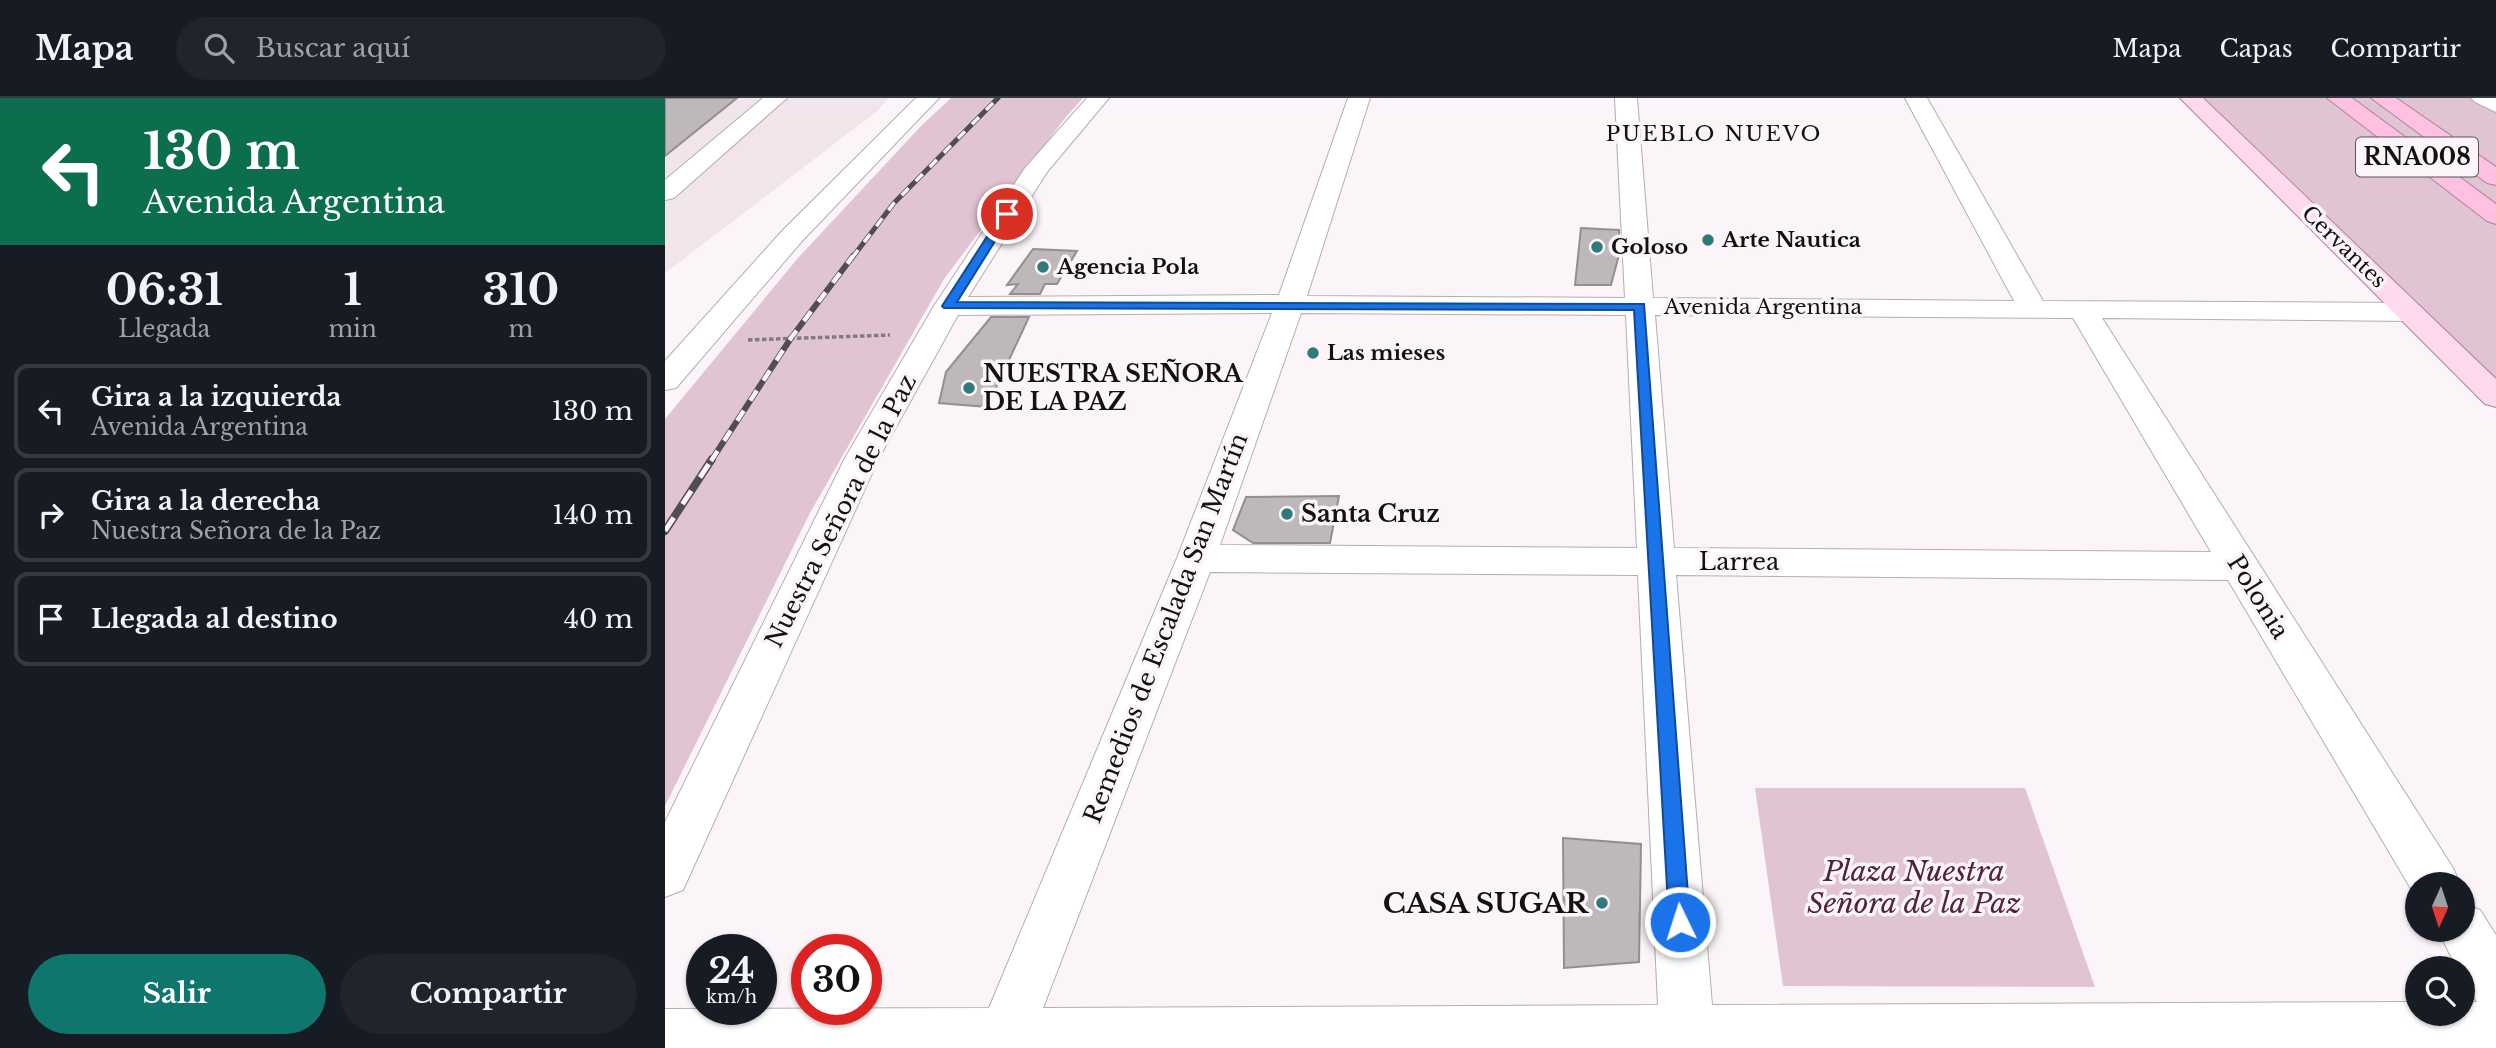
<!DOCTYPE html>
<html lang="es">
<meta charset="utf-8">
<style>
body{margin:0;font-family:"Libre Baskerville",serif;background:#20242c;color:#f1f3f6;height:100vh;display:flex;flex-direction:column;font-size:26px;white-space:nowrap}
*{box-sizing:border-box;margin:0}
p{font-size:23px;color:#9ea1a6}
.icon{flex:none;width:38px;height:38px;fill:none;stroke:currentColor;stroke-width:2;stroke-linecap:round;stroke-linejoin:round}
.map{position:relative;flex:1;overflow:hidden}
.details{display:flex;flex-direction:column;background:#171b24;width:665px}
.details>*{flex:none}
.top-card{background:#0b6e4f;color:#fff;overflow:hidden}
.needle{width:46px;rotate:183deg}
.fabs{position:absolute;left:1740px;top:774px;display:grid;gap:14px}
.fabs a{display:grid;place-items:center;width:70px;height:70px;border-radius:50%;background:#171b24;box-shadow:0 2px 5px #0004;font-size:35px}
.speed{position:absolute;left:21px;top:836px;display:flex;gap:14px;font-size:35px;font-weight:700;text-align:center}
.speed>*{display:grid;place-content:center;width:91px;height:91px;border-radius:50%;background:#171b24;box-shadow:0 2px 5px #0004;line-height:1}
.speed small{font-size:18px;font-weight:400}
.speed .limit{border:10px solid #d22;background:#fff;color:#111}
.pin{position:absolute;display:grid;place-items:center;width:60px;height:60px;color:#fff;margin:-30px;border:4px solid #fff;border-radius:50%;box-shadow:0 2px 7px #0007}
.me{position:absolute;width:77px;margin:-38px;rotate:356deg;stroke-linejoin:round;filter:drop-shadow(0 0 5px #0008)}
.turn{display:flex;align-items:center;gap:24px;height:147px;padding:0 28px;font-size:32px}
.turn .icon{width:91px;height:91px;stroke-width:2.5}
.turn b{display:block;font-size:49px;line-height:60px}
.eta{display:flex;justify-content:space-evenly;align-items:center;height:119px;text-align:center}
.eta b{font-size:42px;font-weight:700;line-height:49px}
.action{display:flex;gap:14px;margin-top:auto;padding:14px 28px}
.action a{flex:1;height:80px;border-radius:42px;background:#0f766e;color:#fff;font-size:28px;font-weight:700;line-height:80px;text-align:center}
.action a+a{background:#20242c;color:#f1f3f6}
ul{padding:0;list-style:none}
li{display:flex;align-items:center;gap:21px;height:94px;margin:0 14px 10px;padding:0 14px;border:4px solid #363941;border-radius:14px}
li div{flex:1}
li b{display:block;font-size:26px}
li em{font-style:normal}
header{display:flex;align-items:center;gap:42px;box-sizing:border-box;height:98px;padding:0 35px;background:#171b24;border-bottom:2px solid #363941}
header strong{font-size:33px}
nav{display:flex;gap:38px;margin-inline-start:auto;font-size:24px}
.search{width:490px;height:63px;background:#20242c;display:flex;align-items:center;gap:18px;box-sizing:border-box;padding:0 24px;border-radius:38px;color:#9ea1a6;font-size:26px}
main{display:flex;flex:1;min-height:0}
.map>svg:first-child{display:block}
.built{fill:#f1e4eb}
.green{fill:#e0c4d2}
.building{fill:#beb8bb;stroke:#948e91;stroke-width:2}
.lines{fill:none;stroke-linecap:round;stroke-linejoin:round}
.minor-casing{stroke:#b4aeb1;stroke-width:2}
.major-casing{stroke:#ad839a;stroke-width:2}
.highway-casing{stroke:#ad839a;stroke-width:2}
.path{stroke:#817c7f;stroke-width:3.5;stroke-dasharray:4.5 2.5;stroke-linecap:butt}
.minor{fill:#fff;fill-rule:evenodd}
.major{fill:#ffd9ee;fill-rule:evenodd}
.highway{fill:#ffc0e2;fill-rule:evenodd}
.rail-far2-casing{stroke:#524e50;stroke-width:5}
.rail-far1-casing{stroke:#524e50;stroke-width:6}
.rail-casing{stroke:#524e50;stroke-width:8}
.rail-far2{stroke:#fbf4f8;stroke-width:3.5;stroke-dasharray:10;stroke-linecap:butt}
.rail-far1{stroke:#fbf4f8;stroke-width:4.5;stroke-dasharray:12;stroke-linecap:butt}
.rail{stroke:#fbf4f8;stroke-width:5;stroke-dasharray:16;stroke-linecap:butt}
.route{fill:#1a73e8;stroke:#114b97;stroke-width:2}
.poi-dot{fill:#317a7a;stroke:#fbf4f8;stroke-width:2.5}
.labels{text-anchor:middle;stroke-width:7;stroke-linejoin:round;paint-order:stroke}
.far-neighbourhood-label{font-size:21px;letter-spacing:2px;fill:#141113;stroke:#fbf4f8}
.far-poi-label{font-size:21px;font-weight:bold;fill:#141113;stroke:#fbf4f8;text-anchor:start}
.far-street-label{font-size:21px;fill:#141113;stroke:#fbf4f8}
.shield{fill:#fbf4f8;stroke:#595558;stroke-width:2}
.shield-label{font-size:23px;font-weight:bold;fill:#141113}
.poi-label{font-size:24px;font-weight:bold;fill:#141113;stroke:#fbf4f8;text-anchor:start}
.street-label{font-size:24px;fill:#141113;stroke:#fbf4f8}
.near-park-label{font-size:28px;font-style:italic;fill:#52233f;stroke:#fbf4f8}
.near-poi-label{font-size:28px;font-weight:bold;fill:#141113;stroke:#fbf4f8;text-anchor:end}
</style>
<header>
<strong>Mapa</strong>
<div class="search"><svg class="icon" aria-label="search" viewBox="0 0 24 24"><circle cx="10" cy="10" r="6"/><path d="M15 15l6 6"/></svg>Buscar aquí</div>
<nav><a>Mapa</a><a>Capas</a><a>Compartir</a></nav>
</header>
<main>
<section class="details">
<div class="top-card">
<div class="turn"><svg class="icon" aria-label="left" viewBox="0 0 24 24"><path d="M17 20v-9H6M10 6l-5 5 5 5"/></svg><div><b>130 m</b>Avenida Argentina</div></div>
</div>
<div class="eta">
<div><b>06:31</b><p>Llegada</p></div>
<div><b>1</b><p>min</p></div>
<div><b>310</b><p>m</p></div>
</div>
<ul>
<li><svg class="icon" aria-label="left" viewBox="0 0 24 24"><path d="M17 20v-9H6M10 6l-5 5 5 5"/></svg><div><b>Gira a la izquierda</b><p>Avenida Argentina</p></div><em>130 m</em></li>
<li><svg class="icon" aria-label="right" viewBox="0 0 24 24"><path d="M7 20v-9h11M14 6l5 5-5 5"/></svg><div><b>Gira a la derecha</b><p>Nuestra Señora de la Paz</p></div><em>140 m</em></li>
<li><svg class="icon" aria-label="arrive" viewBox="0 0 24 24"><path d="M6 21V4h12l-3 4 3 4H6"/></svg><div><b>Llegada al destino</b></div><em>40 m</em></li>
</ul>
<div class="action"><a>Salir</a><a>Compartir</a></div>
</section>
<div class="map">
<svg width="1831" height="950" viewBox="0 0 1831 950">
<rect width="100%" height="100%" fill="#fbf4f8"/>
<polygon class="built" points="0,0 224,0 211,14 0,175"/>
<g class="green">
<polygon points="286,0 418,0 400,20 279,181 146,413 0,708 0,321 133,160 256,28"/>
<polygon points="1526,0 1816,0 1831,8 1831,299"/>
<polygon points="1090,690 1360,690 1430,889 1118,888"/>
</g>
<g class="building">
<polygon points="0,0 72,0 0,58"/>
<polygon points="916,130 954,132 955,153 946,187 910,187"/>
<polygon points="368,151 412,153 392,186 380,186 375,196 345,196 353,186 342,187"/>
<polygon points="326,219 364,219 322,309 274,305 281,274"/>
<polygon points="674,398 665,445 588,445 568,432 581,399"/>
<polygon points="898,740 976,746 974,864 899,870"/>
</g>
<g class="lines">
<defs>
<g id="minor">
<polygon points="98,0 122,0 9,100 0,102 0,82"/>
<polygon points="251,0 274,0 137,143 11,290 0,292 0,263 118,132"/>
<path d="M 422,0 L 444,0 L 382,74 L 303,199 L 614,197 L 683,0 L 705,0 L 642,198 L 960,200 L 950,0 L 972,0 L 988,200 L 1349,203 L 1240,0 L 1262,0 L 1378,203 L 1745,205 L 1755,208 L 1759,214 L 1755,220 L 1745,223 L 1437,220 L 1788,770 L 1795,786 L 1752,786 L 1752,801 L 1563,482 L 1011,477 L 1047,907 L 1752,904 L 1752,915 L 1797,915 L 1797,904 L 1812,904 L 1797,879 L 1797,870 L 1792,870 L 1772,831 L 1797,831 L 1797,805 L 1815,812 L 1831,837 L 1831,950 L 0,950 L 0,911 L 324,910 L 512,460 L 607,215 L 293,217 L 214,360 L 18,792 L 0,799 L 0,724 L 180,360 L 269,208 L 360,70 ZM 636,215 L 961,217 L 972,450 L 555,447 ZM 990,217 L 1408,220 L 1546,454 L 1009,450 ZM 545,474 L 973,477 L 993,907 L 378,910 Z"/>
<polygon points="1806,0 1831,0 1831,14 1810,4"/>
</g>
<polygon id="major" points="1515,0 1538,0 1831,281 1831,309 1820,306"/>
<g id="highway">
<polygon points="1662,0 1687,0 1831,106 1831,126 1822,123"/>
<polygon points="1706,0 1731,0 1831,69 1831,87 1822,85"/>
</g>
</defs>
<use href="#minor" class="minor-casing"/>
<use href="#major" class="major-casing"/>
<use href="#highway" class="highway-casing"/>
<polyline class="path" points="83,242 225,237"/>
<use href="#minor" class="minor"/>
<use href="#major" class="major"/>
<use href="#highway" class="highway"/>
<defs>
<polyline id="rail-far2" points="187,160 229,105 333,0"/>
<polyline id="rail-far1" points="46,363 126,240 188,158"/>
<polyline id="rail" points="0,433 47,361"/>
</defs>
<use href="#rail-far2" class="rail-far2-casing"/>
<use href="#rail-far1" class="rail-far1-casing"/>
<use href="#rail" class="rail-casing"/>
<use href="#rail-far2" class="rail-far2"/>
<use href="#rail-far1" class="rail-far1"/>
<use href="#rail" class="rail"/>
</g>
<polygon class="route" points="338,114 347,116 292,204 979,206 1025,824 1022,831 1015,834 1007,831 1004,824 969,212 279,210 277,208"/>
<g class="poi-dot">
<circle cx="1043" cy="142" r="7"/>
<circle cx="932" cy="149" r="7"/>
<circle cx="378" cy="169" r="7"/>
<circle cx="648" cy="255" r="7"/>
<circle cx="304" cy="290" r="7"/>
<circle cx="622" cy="416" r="7"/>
<circle cx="937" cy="805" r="7"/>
</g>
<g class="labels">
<g class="far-neighbourhood-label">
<text x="1049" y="43">PUEBLO NUEVO</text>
</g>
<g class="far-poi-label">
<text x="1057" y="149">Arte Nautica</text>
<text x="946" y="156">Goloso</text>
<text x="392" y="176">Agencia Pola</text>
<text x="662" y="262">Las mieses</text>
</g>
<g class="far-street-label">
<text transform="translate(1679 149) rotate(44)" y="7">Cervantes</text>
<text x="1098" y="216">Avenida Argentina</text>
</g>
<rect class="shield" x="1691" y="39.5" width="122" height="39" rx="5"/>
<g class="shield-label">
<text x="1752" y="67">RNA008</text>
</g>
<g class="poi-label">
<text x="318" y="284">NUESTRA SEÑORA<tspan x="318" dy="28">DE LA PAZ</tspan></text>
<text x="636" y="424">Santa Cruz</text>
</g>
<g class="street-label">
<text transform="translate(176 413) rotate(-63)" y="8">Nuestra Señora de la Paz</text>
<text x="1074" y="472">Larrea</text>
<text transform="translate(1593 499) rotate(58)" y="8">Polonia</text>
<text transform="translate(501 530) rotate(-69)" y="8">Remedios de Escalada San Martín</text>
</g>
<g class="near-park-label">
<text x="1249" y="783">Plaza Nuestra<tspan x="1249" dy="32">Señora de la Paz</tspan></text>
</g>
<g class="near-poi-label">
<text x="923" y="815">CASA SUGAR</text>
</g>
</g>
</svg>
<div class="fabs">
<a><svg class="needle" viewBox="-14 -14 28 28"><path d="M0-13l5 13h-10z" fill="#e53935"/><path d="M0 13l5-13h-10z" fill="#9ea1a6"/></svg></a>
<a><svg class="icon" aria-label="search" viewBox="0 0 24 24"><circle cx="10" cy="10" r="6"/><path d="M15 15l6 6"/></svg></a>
</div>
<div class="speed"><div>24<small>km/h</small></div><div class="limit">30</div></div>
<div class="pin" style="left:342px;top:116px;background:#d93025"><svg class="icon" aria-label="arrive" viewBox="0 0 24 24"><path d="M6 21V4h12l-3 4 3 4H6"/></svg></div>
<svg class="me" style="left:1015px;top:824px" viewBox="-20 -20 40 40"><circle r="17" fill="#1a73e8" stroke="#fff" stroke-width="3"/><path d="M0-11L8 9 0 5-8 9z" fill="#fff"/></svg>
</div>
</main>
